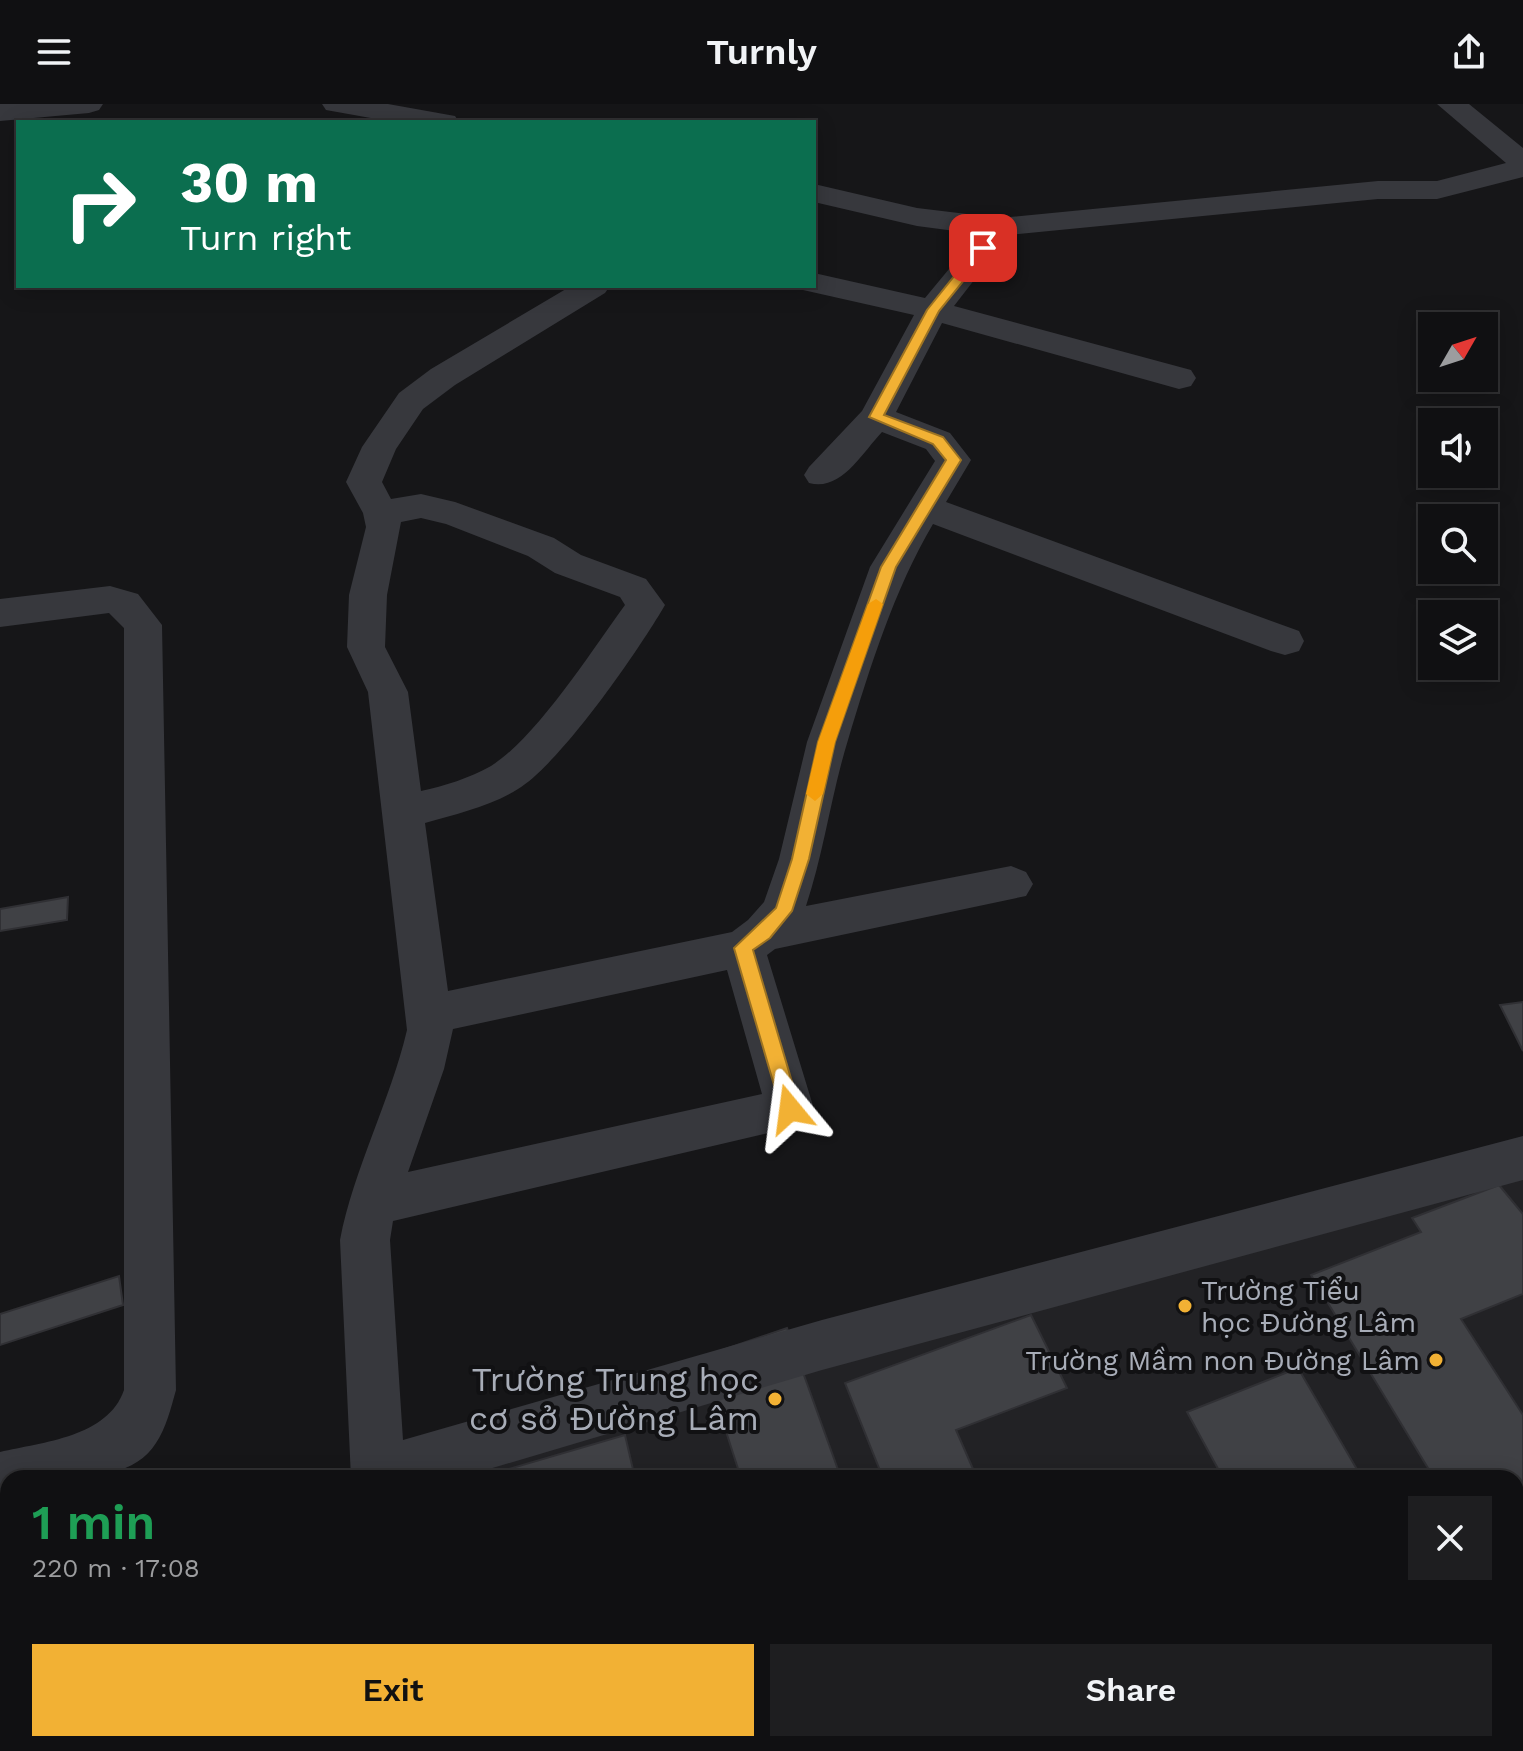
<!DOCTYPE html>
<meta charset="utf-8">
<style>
body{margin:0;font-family:"Work Sans",sans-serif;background:#1e1e20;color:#f1f3f6;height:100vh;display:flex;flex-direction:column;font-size:30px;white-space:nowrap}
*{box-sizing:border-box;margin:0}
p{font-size:26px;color:#9c9d9f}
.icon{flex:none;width:44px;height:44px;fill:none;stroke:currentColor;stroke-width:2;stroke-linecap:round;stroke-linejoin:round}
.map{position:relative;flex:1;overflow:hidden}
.sheet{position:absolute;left:0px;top:1366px;width:1524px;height:282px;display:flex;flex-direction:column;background:#101012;border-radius:24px 24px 0 0;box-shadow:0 4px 20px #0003,0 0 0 2px #303032}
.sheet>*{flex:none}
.top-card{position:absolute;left:16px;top:16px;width:800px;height:168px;border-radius:0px;box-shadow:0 4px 20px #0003,0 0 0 2px #303032;background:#0b6e4f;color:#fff;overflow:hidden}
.needle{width:52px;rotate:51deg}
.tools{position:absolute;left:1418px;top:208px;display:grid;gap:16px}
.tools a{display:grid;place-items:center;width:80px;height:80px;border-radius:0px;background:#101012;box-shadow:0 4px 20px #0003,0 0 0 2px #303032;font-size:40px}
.pin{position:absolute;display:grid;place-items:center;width:68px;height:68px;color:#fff;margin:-34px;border-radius:16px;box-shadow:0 4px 12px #0006}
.me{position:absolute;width:88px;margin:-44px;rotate:344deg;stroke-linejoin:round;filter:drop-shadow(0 0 6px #0008)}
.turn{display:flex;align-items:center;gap:28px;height:168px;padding:0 32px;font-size:36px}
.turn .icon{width:104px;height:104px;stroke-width:2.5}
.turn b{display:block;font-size:56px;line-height:68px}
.round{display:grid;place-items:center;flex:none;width:84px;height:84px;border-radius:0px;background:#1e1e20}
.overview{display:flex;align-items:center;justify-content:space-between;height:136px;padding:0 32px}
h1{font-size:48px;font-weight:600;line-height:60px;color:#1e9e55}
.cta{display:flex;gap:16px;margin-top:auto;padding:16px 32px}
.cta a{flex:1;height:92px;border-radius:0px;background:#f2b134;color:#111;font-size:32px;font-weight:600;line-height:92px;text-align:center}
.cta a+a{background:#1e1e20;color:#f1f3f6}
header{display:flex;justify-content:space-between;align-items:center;height:104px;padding:0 32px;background:#101012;font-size:36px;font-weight:600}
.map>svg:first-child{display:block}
.built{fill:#222225}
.water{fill:#2c353c}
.building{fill:#404145;stroke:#303034;stroke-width:2}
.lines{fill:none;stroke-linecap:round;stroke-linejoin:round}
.street{fill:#37383d;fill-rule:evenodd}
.route{fill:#f2b134;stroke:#9d7322;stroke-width:2}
.slow{fill:#f59e0b}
.poi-dot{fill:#f2b134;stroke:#111113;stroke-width:3}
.labels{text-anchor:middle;stroke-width:8;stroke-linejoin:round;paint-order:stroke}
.poi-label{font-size:28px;fill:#a8adb8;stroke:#111113;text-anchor:start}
.near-poi-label{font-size:34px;fill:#a8adb8;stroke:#111113;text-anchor:end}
</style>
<header><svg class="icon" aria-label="menu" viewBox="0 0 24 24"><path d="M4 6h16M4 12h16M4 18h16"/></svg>Turnly<svg class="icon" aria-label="share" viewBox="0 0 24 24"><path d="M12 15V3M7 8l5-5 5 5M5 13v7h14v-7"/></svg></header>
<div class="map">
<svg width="1523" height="1647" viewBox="0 0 1523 1647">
<rect width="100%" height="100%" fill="#161618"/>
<polygon class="built" points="1523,1070 1523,1542 1518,1545 1523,1553 1523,1647 430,1647 430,1640 1516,1640 1516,1374 439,1374 439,1371"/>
<polygon class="water" points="8,1540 8,1640 169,1640 168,1647 0,1647 0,1541"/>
<g class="building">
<polygon points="68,793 67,816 0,827 0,805"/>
<polygon points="1523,898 1523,947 1500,901"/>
<polygon points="1499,1081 1523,1110 1523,1190 1461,1215 1523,1311 1523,1521 1516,1510 1516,1374 1434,1374 1311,1171 1421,1128 1412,1114"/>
<polygon points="119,1172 123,1201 0,1241 0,1210"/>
<polygon points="1031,1211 1067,1284 956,1326 977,1374 883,1374 845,1279"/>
<polygon points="787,1224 841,1374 741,1374 702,1253"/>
<polygon points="1298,1264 1362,1374 1223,1374 1187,1308"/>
<polygon points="625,1331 635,1374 478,1374"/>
<polygon points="1516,1597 1523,1609 1523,1647 1203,1647 1220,1640 1516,1640"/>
<polygon points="465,1640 735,1640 716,1647 466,1647"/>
<polygon points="846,1640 939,1640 941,1647 848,1647"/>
<polygon points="991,1640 1092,1640 1095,1647 993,1647"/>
</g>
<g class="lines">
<g class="street">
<polygon points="0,0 103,0 99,6 89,9 0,17"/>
<polygon points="322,0 388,0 455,12 459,18 393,18 326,6"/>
<path d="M 1437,0 L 1469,0 L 1523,44 L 1523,73 L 1437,95 L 1378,95 L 1009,131 L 954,202 L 1191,266 L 1196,274 L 1191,282 L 1179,285 L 942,219 L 896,308 L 950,329 L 971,356 L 946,398 L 1299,527 L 1304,537 L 1299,547 L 1285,551 L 1271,547 L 933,420 C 894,486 870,563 848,636 C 831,691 824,748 806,802 L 1011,762 L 1026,768 L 1033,780 L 1026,792 L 775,845 L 767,851 L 814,1005 L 807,1020 L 393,1117 L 390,1136 L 403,1336 L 822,1216 L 1523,1032 L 1523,1076 L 822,1266 L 459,1374 L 351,1374 L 340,1136 C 354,1064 390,998 407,926 L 368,588 L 347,543 L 349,491 L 366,423 L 363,409 L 346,378 L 362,343 L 399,289 L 431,265 L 571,182 L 610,182 L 605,189 L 455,281 L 423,305 L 396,345 L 382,378 L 391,395 L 421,390 L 455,398 L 554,434 L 581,451 L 646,475 L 665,501 C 639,546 561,659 518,685 C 491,702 456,710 425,719 L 448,887 L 732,828 L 748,816 L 764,798 L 779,755 L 807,638 L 870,463 L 935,357 L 926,345 L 882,328 C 862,349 841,388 809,379 L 804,371 L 809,363 L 862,307 L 914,211 L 803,186 L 800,182 L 814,182 L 814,169 L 925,194 L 978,130 L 917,122 L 814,98 L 814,80 L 917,104 L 1000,114 L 1378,77 L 1437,77 L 1506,59 ZM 421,414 L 446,420 L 528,452 L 555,469 L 620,493 L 625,501 C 592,546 537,633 491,662 C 470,674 444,682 421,687 L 408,588 L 385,543 L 387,491 L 401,418 ZM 727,866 L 762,990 L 408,1068 L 444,965 L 453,925 Z"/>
<path d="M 110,482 L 138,490 L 162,521 L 176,1286 C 171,1304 166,1324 156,1339 C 129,1383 52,1374 8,1374 L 8,1400 L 0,1402 L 0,1348 C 43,1338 108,1333 124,1286 L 124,524 L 109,509 L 0,523 L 0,495 Z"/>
<rect x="355" y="1640" width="60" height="7"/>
</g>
</g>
<polygon class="route" points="979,141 990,144 939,207 884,311 943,333 961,356 896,463 835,638 809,755 792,807 770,834 753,846 800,1005 797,1011 790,1014 783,1011 781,1005 734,844 776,804 792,755 818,638 881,463 946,356 933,340 869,313 927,206"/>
<polygon class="slow" points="876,495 883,500 835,638 823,690 815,697 806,690 818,638 868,500"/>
<g class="poi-dot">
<circle cx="1185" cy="1202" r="8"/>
<circle cx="1436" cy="1256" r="8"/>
<circle cx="775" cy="1295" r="8"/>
</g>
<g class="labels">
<g class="poi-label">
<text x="1201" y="1196">Trường Tiểu<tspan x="1201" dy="32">học Đường Lâm</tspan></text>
<text x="1420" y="1266" text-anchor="end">Trường Mầm non Đường Lâm</text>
</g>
<g class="near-poi-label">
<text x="759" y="1287">Trường Trung học<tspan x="759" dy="39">cơ sở Đường Lâm</tspan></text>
</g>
</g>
</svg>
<div class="tools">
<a><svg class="needle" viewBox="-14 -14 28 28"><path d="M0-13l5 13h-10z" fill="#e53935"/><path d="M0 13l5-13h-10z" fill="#9c9d9f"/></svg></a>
<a><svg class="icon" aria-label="sound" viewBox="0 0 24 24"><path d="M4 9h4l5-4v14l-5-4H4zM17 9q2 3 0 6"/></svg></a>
<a><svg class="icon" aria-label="search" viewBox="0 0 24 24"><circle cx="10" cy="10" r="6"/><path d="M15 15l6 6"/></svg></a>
<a><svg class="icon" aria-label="layers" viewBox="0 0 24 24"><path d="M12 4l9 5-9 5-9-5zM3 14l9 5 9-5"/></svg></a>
</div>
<div class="pin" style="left:983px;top:144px;background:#d93025"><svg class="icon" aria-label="arrive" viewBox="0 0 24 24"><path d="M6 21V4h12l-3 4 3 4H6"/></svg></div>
<svg class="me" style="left:790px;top:1005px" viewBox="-20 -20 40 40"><path d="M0-17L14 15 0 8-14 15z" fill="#f2b134" stroke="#fff" stroke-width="4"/></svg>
<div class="top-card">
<div class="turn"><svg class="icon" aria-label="right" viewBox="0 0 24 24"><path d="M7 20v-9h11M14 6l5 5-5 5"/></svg><div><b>30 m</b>Turn right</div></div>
</div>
<section class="sheet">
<div class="overview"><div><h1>1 min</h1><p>220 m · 17:08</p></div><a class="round"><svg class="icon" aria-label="close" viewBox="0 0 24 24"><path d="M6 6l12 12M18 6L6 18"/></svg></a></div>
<div class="cta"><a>Exit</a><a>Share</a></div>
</section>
</div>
